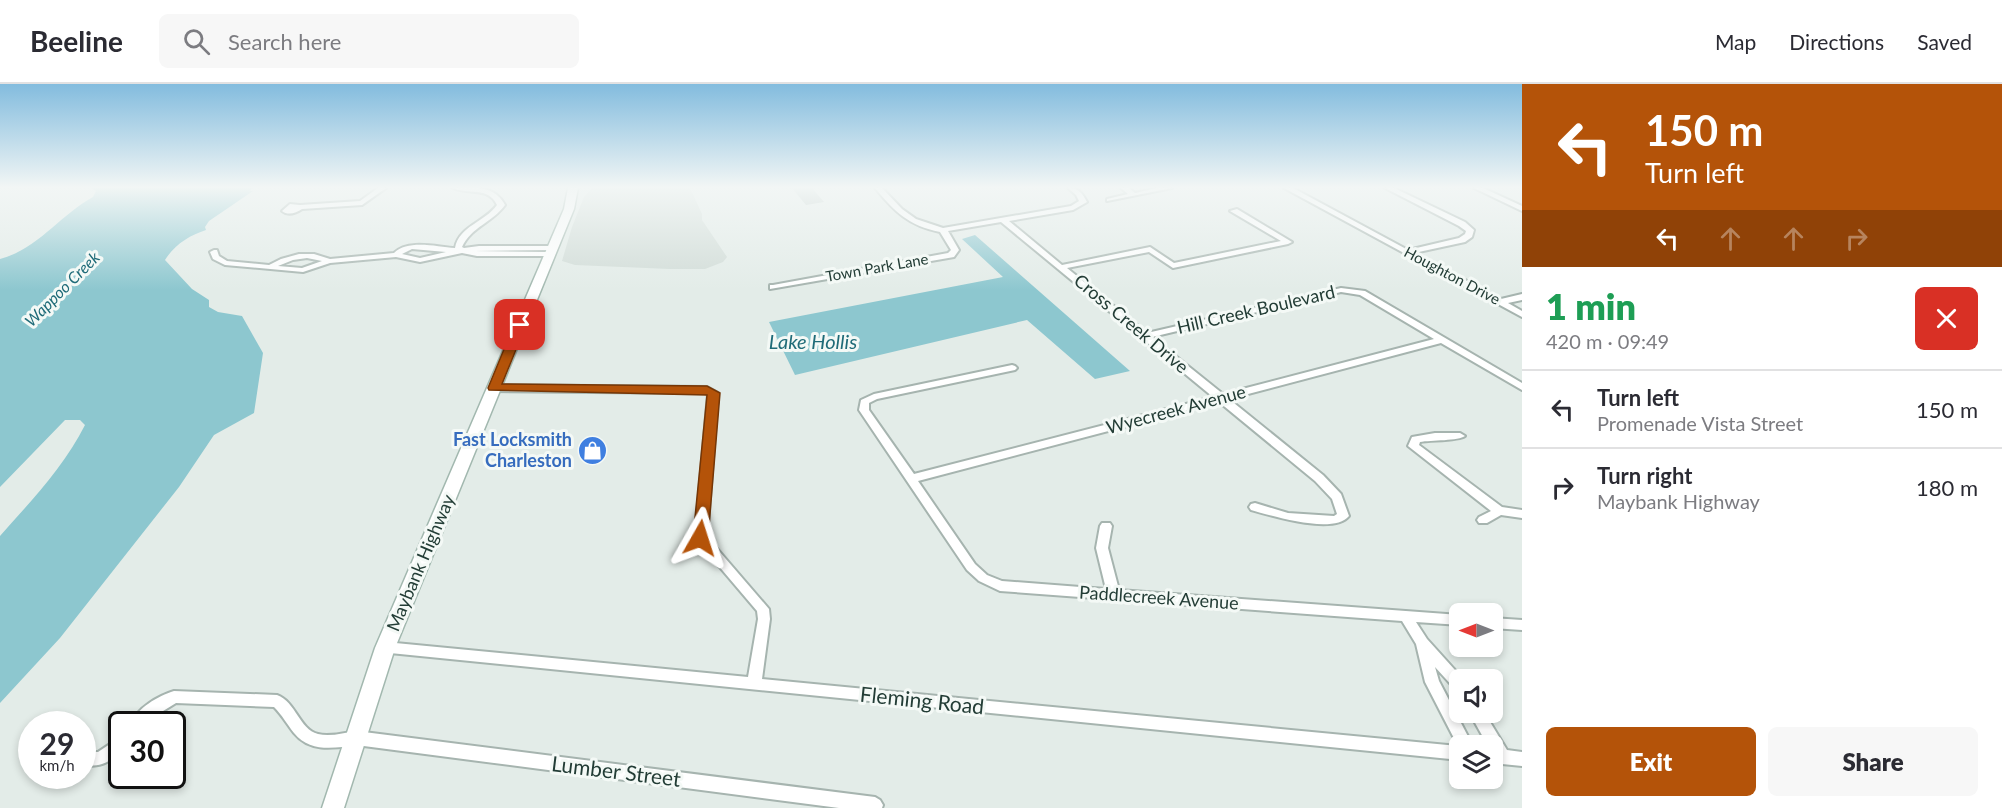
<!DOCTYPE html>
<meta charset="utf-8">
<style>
body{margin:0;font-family:Lato,sans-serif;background:#f7f7f7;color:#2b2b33;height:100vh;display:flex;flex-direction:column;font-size:22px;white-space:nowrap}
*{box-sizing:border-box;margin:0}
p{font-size:20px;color:#7c7c81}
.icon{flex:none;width:33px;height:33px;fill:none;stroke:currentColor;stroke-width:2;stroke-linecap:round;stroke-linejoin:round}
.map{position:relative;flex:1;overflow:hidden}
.drawer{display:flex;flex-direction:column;background:#fff;width:480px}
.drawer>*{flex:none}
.hud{background:#b45309;color:#fff;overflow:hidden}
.needle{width:39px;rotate:270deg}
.tools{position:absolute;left:1449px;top:519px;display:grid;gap:12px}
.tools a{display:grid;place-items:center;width:54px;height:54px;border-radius:9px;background:#fff;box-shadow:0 3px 9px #0003;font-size:30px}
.speed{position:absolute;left:18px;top:627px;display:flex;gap:12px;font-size:30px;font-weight:700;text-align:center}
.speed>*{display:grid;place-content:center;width:78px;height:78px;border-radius:50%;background:#fff;box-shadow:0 3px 9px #0003;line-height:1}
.speed small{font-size:15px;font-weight:400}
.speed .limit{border:3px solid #111;border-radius:9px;background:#fff;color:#111}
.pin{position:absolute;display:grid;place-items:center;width:51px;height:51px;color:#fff;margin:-26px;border-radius:12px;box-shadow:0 3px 9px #0006}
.me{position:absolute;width:66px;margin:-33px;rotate:6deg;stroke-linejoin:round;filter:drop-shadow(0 0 4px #0008)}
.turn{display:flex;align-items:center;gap:21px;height:126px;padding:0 24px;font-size:27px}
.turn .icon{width:78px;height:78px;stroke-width:2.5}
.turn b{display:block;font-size:42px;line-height:51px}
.lanes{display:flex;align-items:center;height:57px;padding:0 24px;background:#0003;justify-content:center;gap:30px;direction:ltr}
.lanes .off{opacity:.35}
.round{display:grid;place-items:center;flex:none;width:63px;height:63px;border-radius:9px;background:#f7f7f7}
.headline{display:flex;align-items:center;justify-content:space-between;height:102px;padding:0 24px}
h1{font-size:36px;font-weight:800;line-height:45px;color:#1e9e55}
.action{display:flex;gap:12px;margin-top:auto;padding:12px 24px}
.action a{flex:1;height:69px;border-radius:9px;background:#b45309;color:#fff;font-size:24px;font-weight:800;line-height:69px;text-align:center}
.action a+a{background:#f7f7f7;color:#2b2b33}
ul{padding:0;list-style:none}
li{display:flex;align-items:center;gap:18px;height:78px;padding:0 24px;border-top:2px solid #e1e1e2}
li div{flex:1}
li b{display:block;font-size:22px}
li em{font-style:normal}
header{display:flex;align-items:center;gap:36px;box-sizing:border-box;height:84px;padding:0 30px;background:#fff;border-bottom:2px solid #e1e1e2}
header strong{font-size:28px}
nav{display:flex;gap:33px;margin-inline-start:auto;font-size:21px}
.search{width:420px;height:54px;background:#f7f7f7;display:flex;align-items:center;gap:15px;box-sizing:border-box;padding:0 21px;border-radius:9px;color:#7c7c81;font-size:22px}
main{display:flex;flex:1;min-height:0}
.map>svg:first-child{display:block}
.built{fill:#d1dcd7}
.water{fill:#8dc7cf}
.building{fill:#b8c7c1}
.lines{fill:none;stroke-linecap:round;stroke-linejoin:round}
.minor-casing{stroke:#a6b4af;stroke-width:4}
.secondary-casing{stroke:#a2b8af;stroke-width:3}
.minor{fill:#fff;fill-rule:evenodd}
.secondary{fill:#fff;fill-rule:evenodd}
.route{fill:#b45309;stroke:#753606;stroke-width:1.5}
.labels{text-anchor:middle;stroke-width:6;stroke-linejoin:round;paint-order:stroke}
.far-street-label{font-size:15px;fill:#233d36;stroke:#f4f9f6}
.far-water-label{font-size:16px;font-style:italic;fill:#1f6b78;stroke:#f4f9f6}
.street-label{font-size:18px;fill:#233d36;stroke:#f4f9f6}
.shop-label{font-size:18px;font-weight:bold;fill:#366cbe;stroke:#f4f9f6;text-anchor:end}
.water-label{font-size:20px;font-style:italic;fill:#1f6b78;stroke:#f4f9f6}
.near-street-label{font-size:21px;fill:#233d36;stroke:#f4f9f6}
</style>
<header>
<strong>Beeline</strong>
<div class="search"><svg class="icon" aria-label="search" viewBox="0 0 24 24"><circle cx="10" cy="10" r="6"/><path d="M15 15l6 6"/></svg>Search here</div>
<nav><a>Map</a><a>Directions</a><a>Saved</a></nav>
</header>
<main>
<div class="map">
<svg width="1522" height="724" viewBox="0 0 1522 724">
<rect width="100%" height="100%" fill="#e3ece8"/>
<polygon class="built" points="592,104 690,104 702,130 702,136 727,173 723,178 705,185 670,185 575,181 562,177 572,143 584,113"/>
<g class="water">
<path d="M 92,104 L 252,104 L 250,107 L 253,107 L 209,137 L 205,143 L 206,146 C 190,151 174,161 165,176 L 192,205 L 209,216 L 209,223 L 218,228 L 242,232 L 263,269 L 254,329 L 214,351 L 179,403 L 60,554 L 0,619 L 0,452 C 30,418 64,383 85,341 L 80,336 L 65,336 L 0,403 L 0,175 C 38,165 60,131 93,113 L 96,107 Z"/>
<polygon points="975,151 1130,287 1095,295 1027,236 795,291 769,238 1003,193 962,155"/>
</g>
<polygon class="building" points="792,104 812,104 824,118 806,121"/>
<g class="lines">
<defs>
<g id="minor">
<path d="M 378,104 L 386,104 L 362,121 L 302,125 C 296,129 288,132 282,127 L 290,120 L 300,121 L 360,117 Z"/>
<path d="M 453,104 C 473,104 494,100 505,121 C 493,138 471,143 462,163 L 464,164 L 479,162 L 554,162 L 554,166 L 474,167 L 549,168 L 553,170 L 549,172 L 477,172 L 462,169 L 420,178 L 396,173 L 330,179 L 303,188 L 225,181 L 213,175 L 210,168 L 214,166 L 217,166 L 219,172 L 227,177 L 269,181 L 281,175 L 299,170 L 314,170 L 330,175 L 394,169 C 408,155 437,163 455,164 C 459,142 485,138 497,121 C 488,102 468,111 453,104 ZM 412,165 L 446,168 L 420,174 L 402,170 ZM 307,174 L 322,177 L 302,184 L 278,182 L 293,176 Z"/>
<path d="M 875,104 L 882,104 L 902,125 L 916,135 L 943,144 L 1071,122 L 1079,117 L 1076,111 L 1068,104 C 1079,104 1082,109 1087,118 L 1073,126 L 1009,137 L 1062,181 L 1150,163 L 1174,179 L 1281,157 L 1230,127 L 1237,125 L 1292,158 L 1288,160 L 1173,184 L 1149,168 L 1067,184 L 1147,249 L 1341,204 L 1365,207 L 1522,299 L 1522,306 L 1441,259 L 1229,315 L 1323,391 L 1341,410 L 1349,432 C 1334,451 1272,432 1251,426 L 1249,423 L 1251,420 L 1255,419 L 1288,429 L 1334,432 L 1337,430 L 1332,415 L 1315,397 L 1219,318 L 918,397 L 975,480 L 987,491 L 1002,497 L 1106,505 L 1096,464 L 1100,442 L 1102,439 L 1110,439 L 1112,442 L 1108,464 L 1119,506 L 1460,531 L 1460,541 L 1416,538 L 1427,555 L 1464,596 L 1460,596 L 1460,607 L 1455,605 L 1435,583 L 1439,597 L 1473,662 L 1460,662 L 1460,676 L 380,568 L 378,564 L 380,560 L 385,558 L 748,593 L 758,535 L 757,527 L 695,454 L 708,310 L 705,309 L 494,307 L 489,304 L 494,301 L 707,303 L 718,309 L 707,453 L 769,525 L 770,535 L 762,595 L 1458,662 L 1425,598 L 1416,560 L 1402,537 L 1000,507 L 979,497 L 967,486 L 859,326 L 861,316 L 874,310 L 1012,281 L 1015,282 L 1017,284 L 1015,286 L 877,315 L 869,319 L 869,326 L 914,390 L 1213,313 L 1001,138 L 948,147 L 959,166 L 954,173 L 770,205 L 770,201 L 773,201 L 948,169 L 951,166 L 940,148 C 909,142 895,128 875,104 ZM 1341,208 L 1360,211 L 1434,255 L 1223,310 L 1152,253 Z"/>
<polygon points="1121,104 1129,104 1135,109 1157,104 1172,104 1107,117 1107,115 1128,110"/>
<polygon points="1284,104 1293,104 1408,166 1459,154 1465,150 1466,147 1459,142 1385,104 1394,104 1465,138 1474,146 1472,153 1465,158 1414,169 1501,215 1522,210 1522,216 1508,219 1522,227 1522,233"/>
<polygon points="1474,104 1483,104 1522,122 1522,127"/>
<path d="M 1435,349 L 1460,349 L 1465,352 C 1459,357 1431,356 1420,358 L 1419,361 L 1502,423 L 1522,426 L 1522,434 L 1501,431 L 1487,439 L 1479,439 L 1477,436 L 1479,433 L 1491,427 L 1408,362 L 1412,353 Z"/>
<polygon points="1492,534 1522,536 1522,546 1492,544"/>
<path d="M 174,607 L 277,611 C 296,618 299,645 318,650 C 330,653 344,649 356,647 L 875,713 L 880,716 L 883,721 L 882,724 L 839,724 L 356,661 C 335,664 310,669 294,649 C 287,640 282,631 274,623 L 176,619 L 155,632 L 147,640 L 131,640 C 137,624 158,612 174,607 Z"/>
<polygon points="1469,628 1484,628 1507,666 1522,668 1522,682 1492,679 1492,662 1488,662"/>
<path d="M 122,652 L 122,668 C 106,680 102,682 82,682 L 82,668 L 98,668 Z"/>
</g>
<polygon id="secondary" points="568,104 578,104 574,125 395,564 344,724 322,724 375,564 564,125"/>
</defs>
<use href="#minor" class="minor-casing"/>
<use href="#secondary" class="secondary-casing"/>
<use href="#minor" class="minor"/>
<use href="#secondary" class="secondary"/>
</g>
<linearGradient id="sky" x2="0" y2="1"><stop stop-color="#83bcde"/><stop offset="0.5" stop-color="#f2f6f5"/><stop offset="1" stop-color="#f2f6f5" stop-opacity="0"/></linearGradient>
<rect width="1522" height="206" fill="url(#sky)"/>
<polygon class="route" points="520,237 526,241 502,300 707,302 720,309 708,454 706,458 695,458 693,454 707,311 489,306 488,304 514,241"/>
<defs>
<symbol id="shop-disc" viewBox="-11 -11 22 22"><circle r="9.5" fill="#3f7fe0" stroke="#f4f9f6"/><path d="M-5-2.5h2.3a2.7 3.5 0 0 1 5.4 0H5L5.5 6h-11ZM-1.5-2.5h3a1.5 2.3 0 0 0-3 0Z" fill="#fff"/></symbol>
</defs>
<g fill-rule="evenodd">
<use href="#shop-disc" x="576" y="350" width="33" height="33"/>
</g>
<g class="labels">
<g class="far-street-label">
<text transform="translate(877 184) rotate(-10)" y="5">Town Park Lane</text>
<text transform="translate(1452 192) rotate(28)" y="5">Houghton Drive</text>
</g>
<g class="far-water-label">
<text transform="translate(62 205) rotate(-45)" y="6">Wappoo Creek</text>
</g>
<g class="street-label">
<text transform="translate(1256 226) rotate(-13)" y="6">Hill Creek Boulevard</text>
<text transform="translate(1131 240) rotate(40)" y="6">Cross Creek Drive</text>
<text transform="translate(1176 326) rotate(-15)" y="6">Wyecreek Avenue</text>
<text transform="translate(421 479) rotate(-67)" y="6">Maybank Highway</text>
<text transform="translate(1159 514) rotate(4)" y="6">Paddlecreek Avenue</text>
</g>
<g class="shop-label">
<text x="572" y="362">Fast Locksmith<tspan x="572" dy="21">Charleston</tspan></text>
</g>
<g class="water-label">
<text x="813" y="265">Lake Hollis</text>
</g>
<g class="near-street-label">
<text transform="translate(922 617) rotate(6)" y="7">Fleming Road</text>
<text transform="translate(616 688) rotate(7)" y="7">Lumber Street</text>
</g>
</g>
</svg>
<div class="tools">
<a><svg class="needle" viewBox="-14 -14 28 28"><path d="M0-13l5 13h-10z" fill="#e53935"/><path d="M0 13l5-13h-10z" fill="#7c7c81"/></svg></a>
<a><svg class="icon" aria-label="sound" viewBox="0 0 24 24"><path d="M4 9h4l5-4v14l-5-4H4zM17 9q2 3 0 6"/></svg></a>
<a><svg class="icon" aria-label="layers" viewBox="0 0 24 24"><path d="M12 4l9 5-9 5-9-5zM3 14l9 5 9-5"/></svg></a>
</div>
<div class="speed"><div>29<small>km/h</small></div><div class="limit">30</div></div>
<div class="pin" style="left:520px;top:241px;background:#d93025"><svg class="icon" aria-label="arrive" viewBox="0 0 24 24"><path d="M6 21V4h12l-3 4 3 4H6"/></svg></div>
<svg class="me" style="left:700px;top:454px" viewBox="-20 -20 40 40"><path d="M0-17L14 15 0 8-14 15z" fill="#b45309" stroke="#fff" stroke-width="4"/></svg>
</div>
<section class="drawer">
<div class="hud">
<div class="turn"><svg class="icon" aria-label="left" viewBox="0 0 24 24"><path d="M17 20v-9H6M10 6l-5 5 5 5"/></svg><div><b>150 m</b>Turn left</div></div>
<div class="lanes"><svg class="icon" aria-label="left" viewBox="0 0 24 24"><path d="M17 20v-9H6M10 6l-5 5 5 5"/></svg><svg class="icon off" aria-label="ahead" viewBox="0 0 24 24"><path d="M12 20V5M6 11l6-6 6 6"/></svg><svg class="icon off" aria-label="ahead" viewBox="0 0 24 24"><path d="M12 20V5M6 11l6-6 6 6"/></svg><svg class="icon off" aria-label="right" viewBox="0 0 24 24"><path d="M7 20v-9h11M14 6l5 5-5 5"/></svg></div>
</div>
<div class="headline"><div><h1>1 min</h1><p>420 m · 09:49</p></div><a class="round" style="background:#d93025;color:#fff"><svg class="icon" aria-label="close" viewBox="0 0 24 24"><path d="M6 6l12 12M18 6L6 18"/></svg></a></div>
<ul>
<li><svg class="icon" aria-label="left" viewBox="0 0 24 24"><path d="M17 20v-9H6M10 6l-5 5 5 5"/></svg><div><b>Turn left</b><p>Promenade Vista Street</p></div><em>150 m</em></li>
<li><svg class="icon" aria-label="right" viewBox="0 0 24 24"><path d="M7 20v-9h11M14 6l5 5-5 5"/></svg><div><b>Turn right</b><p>Maybank Highway</p></div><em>180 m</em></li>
</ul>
<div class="action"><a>Exit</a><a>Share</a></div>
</section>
</main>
